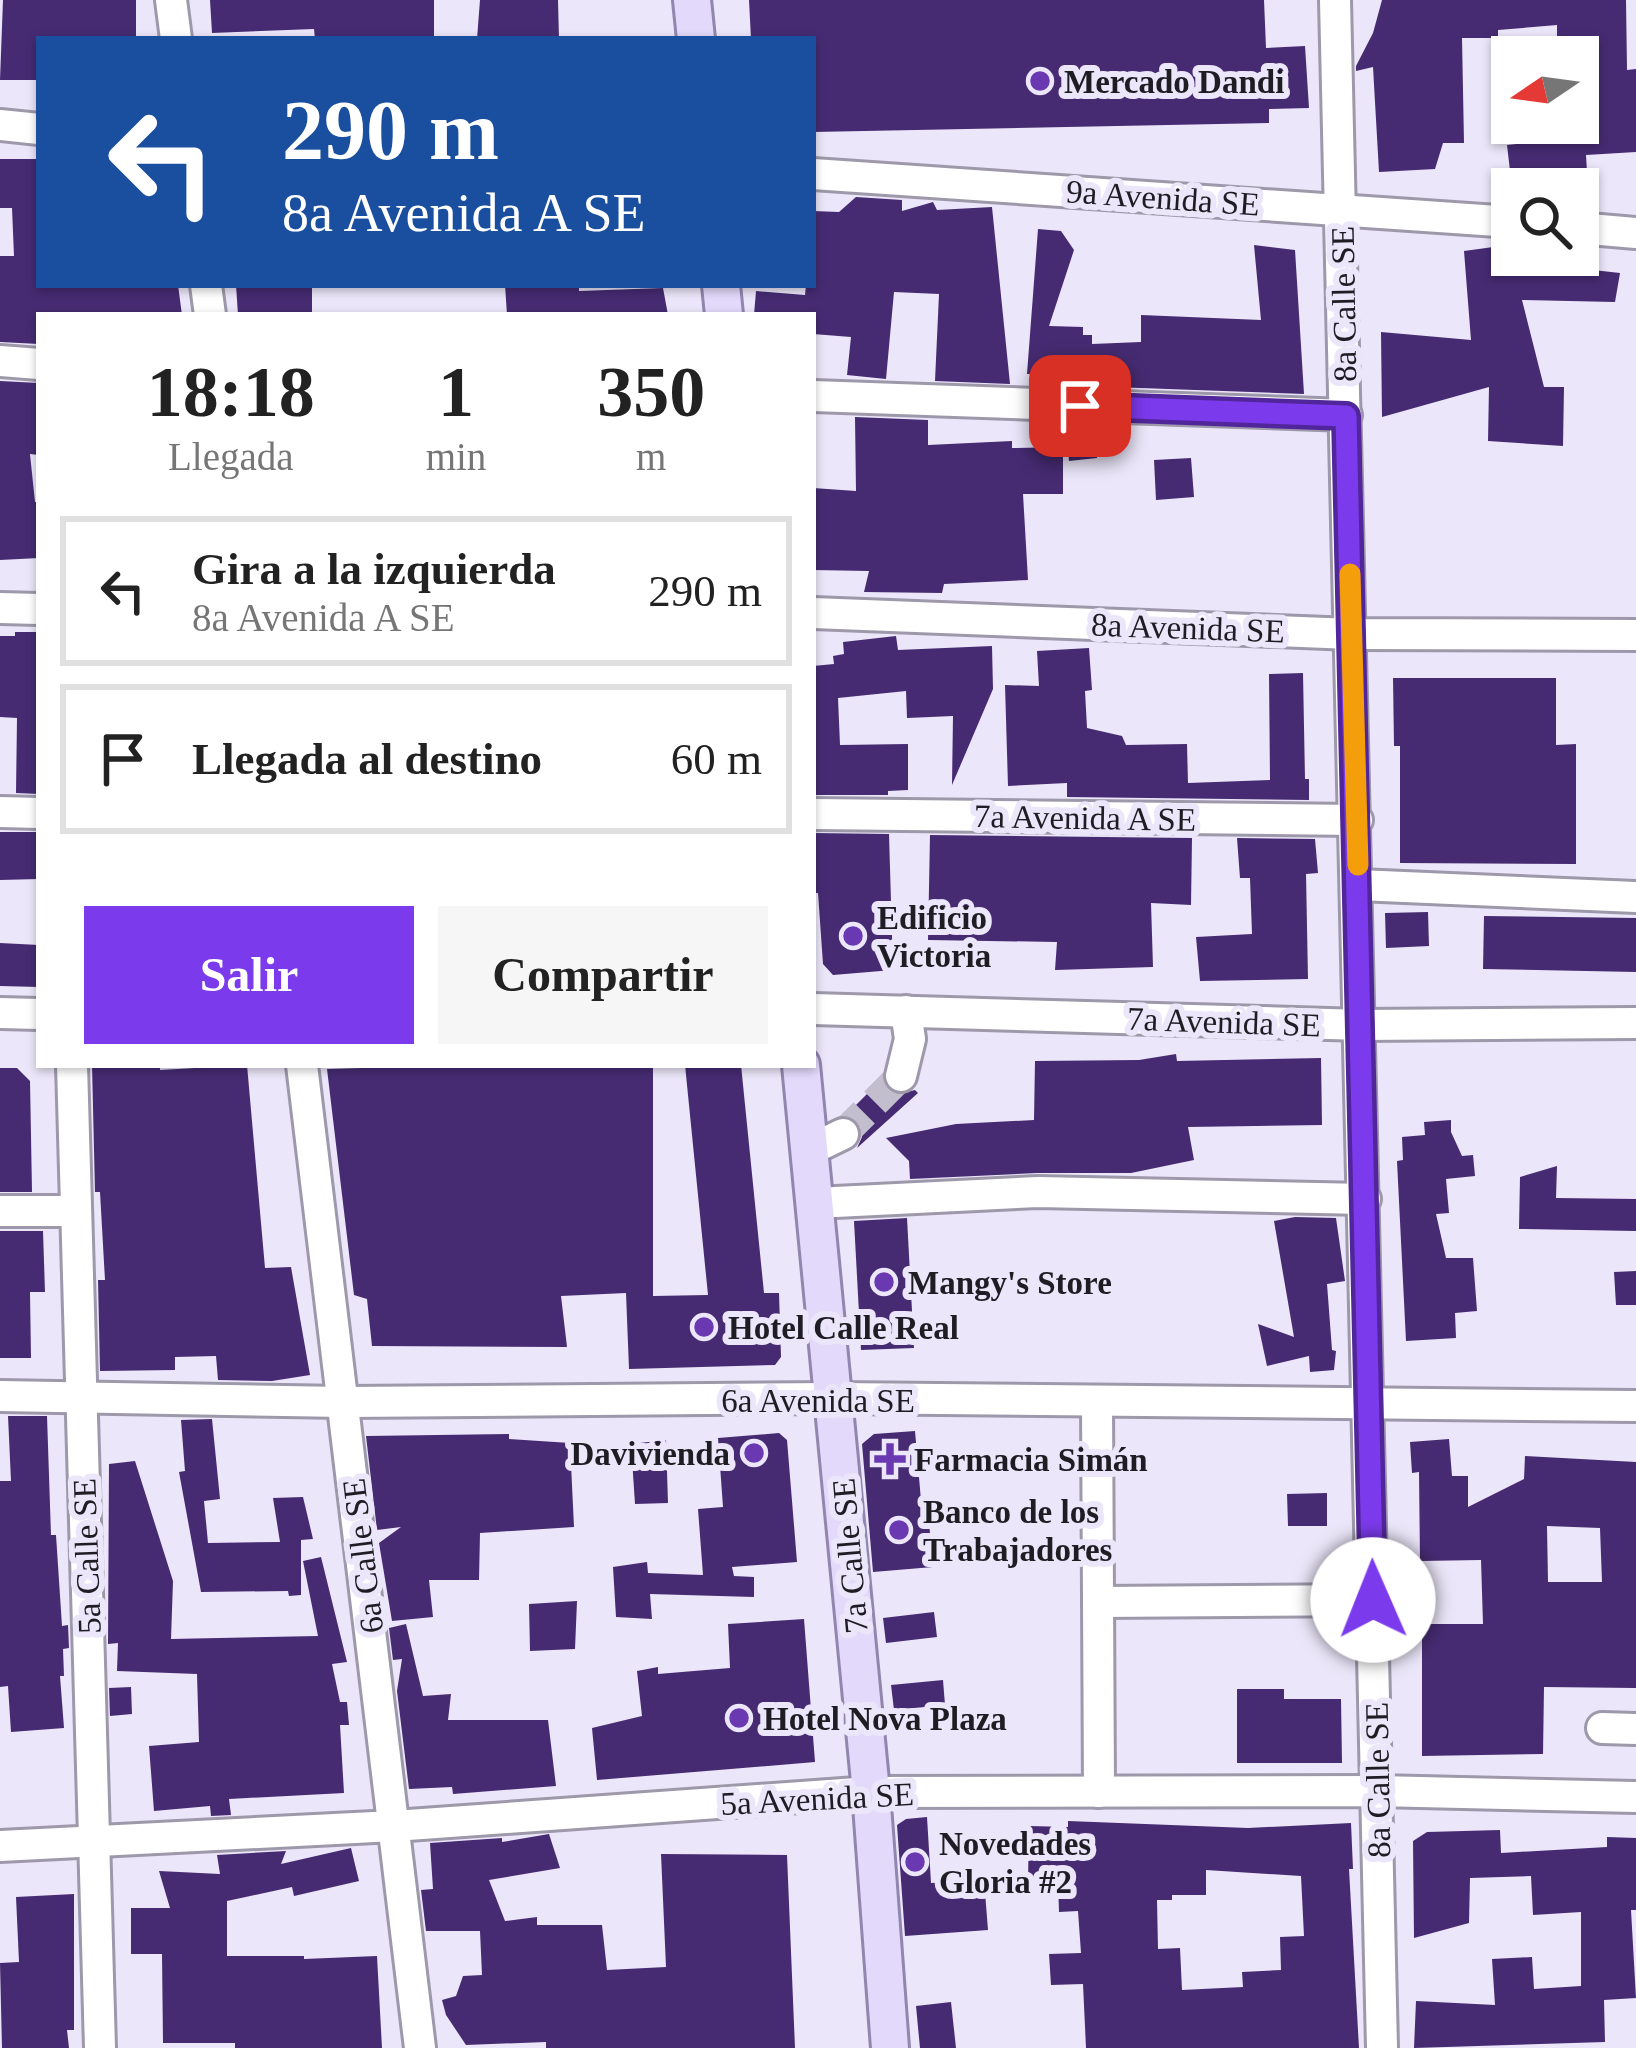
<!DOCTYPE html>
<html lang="es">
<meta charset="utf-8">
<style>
body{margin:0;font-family:"Times New Roman",serif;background:#f6f6f6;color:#222;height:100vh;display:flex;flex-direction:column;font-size:45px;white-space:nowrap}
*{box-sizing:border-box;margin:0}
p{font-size:39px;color:#767676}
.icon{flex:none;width:66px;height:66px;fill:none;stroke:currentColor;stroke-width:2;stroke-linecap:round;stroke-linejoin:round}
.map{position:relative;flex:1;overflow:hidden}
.drawer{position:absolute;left:36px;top:312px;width:780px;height:756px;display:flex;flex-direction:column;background:#fff;border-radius:0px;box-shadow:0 3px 9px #0004}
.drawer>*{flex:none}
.banner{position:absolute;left:36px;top:36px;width:780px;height:252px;border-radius:0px;box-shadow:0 3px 9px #0004;background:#1a4fa0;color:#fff;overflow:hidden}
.needle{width:78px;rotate:257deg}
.fabs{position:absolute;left:1491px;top:36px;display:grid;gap:24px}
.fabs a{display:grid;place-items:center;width:108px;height:108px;border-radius:0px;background:#fff;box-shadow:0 3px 9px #0004;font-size:60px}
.pin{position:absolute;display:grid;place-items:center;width:102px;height:102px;color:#fff;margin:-51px;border-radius:24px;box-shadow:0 6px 18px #0006}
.me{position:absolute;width:132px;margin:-66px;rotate:359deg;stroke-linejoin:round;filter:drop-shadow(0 0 9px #0008)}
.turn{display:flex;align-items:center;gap:42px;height:252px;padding:0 48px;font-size:54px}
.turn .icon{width:156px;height:156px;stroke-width:2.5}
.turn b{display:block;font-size:84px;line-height:102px}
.eta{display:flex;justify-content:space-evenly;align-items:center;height:204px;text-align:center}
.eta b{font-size:72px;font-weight:600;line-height:84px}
.button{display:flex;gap:24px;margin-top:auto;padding:24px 48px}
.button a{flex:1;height:138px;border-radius:0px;background:#7c3aed;color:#fff;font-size:48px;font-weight:600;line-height:138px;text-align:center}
.button a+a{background:#f6f6f6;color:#222}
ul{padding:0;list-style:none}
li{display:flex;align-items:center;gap:36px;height:150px;margin:0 24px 18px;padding:0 24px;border:6px solid #e0e0e0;border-radius:0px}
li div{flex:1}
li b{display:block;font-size:45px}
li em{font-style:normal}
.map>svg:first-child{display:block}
.building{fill:#462b72;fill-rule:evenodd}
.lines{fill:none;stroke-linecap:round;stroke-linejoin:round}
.minor-tunnel{stroke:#c2bece;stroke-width:30;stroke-dasharray:30 15;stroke-linecap:butt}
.minor-casing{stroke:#9d98aa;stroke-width:36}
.major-casing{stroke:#9186ae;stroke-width:42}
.minor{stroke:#fff;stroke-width:30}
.major{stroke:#e2d9fb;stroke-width:36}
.route-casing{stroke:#51269a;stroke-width:30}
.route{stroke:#7c3aed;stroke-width:21}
.slow{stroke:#f59e0b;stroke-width:21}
.poi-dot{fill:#6a39b1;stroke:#ebe6f9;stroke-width:4.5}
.labels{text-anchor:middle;stroke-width:12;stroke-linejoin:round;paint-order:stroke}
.poi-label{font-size:33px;font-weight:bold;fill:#1f1d24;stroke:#ebe6f9;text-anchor:start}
.street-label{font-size:33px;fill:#1f1d24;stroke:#ebe6f9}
</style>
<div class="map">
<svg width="1636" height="2048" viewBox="0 0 1636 2048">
<rect width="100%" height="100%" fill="#ebe6f9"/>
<g class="building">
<polygon points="3,0 136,0 136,39 39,39 39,80 0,80"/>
<polygon points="210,0 434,0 434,39 315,39 314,29 212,33"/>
<polygon points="480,0 558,0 559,39 477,39"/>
<polygon points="749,0 1264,0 1266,48 1305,46 1309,108 1269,109 1269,123 813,132 813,39 751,39"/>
<polygon points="1382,0 1626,0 1627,70 1636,69 1636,152 1586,155 1588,189 1537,189 1538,185 1512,188 1507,145 1526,143 1526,123 1578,123 1578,92 1589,92 1587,43 1557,44 1557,25 1498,30 1498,38 1462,38 1464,143 1443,143 1435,169 1379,172 1373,67 1356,71 1356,66 1373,33"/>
<polygon points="0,159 39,159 39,285 178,285 182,315 39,315 39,344 0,342 0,256 14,256 12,208 0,208"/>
<polygon points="856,197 902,200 902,211 933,202 937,210 992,207 1010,384 935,381 939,294 894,292 886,379 847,375 851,337 813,334 813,315 754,315 756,291 805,295 806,285 813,285 813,211 839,212"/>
<polygon points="1038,229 1061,231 1074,250 1049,326 1083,327 1083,335 1092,335 1092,344 1141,342 1141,315 1261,320 1254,245 1295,250 1304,394 1084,386 1084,375 1027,374"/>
<polygon points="1508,245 1512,261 1620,273 1615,302 1522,300 1544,387 1564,387 1563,446 1488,441 1489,387 1382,417 1381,332 1471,340 1464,251"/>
<polygon points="236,285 312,285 312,315 238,315"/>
<polygon points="505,285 579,285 579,291 663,288 668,315 507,315"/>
<polygon points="0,381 39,383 39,455 30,454 35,502 39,502 39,558 0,560"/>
<polygon points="855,417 928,420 928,445 1012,441 1012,448 1063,447 1063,494 1023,494 1028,580 944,584 942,593 864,592 869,571 813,570 813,488 856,491"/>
<polygon points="1066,425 1094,426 1097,458 1069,461"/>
<polygon points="1191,458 1194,497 1156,500 1154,460"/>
<polygon points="15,632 39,632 39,794 16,793 17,718 0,717 0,636 15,636"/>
<polygon points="896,636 898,650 992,646 993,689 952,785 953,716 907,718 906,691 838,698 840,745 908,744 908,790 888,791 888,795 813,795 813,666 834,664 833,656 844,654 843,642"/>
<polygon points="1089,648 1092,690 1085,691 1087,728 1122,736 1126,745 1187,744 1188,783 1270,780 1269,674 1303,673 1305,779 1309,779 1309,800 1067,797 1067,783 1008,786 1005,685 1039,686 1037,651"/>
<polygon points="1393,678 1556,678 1556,745 1576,744 1576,864 1400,863 1400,746 1394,746"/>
<polygon points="0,832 39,832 39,879 0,880"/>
<polygon points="813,833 889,834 893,970 833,975 823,964 818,893 813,893"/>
<polygon points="930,835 1192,838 1191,905 1151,903 1153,967 1055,970 1057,942 928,940"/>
<polygon points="1237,838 1315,839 1318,873 1306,874 1308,979 1200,981 1196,937 1252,934 1250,878 1240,878"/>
<polygon points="1428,912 1429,946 1386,948 1385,913"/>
<polygon points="1484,916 1636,918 1636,972 1483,969"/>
<polygon points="0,943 39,945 39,987 0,986"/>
<polygon points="1176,1054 1177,1061 1321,1058 1322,1125 1188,1127 1194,1160 1131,1173 1037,1173 910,1179 909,1161 886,1138 956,1124 1034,1120 1035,1061 1139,1060"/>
<polygon points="92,1065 160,1065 160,1070 247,1065 265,1268 291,1267 310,1375 272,1381 218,1380 216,1356 175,1357 175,1370 100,1371 98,1280 105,1280 100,1192 95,1192"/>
<polygon points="463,1065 653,1065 653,1296 708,1295 685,1065 741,1065 764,1293 779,1293 781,1357 775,1365 629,1369 626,1293 561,1296 567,1347 372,1346 367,1299 354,1295 327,1069"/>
<polygon points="0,1068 17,1068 30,1081 32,1192 0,1192"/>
<polygon points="882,1079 895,1095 915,1090 918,1093 857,1148 862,1137 861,1127 846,1115"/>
<polygon points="1451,1120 1451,1132 1462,1156 1473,1155 1475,1176 1446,1179 1449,1213 1436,1214 1446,1258 1473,1258 1477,1311 1455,1313 1456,1338 1406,1341 1397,1161 1403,1160 1402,1137 1425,1135 1424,1122"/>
<polygon points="1557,1166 1556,1198 1636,1199 1636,1231 1519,1229 1520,1177"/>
<polygon points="1295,1217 1336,1218 1345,1281 1327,1284 1332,1350 1336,1351 1334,1370 1310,1372 1309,1356 1267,1366 1258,1324 1294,1337 1274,1221"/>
<polygon points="907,1218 914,1348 861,1350 854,1221"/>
<polygon points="0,1231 43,1231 45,1292 30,1292 31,1358 0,1358"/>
<polygon points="1636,1271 1636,1305 1616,1305 1614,1272"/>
<polygon points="8,1416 47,1416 51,1535 56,1535 62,1626 68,1625 69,1648 63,1649 64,1676 60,1676 64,1728 11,1732 8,1686 0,1687 0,1481 11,1481"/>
<polygon points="212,1419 220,1499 204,1501 208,1543 280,1542 273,1498 303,1497 313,1539 301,1540 301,1595 289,1596 288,1591 201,1592 179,1472 185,1471 181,1420"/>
<polygon points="915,1431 922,1512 928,1511 933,1567 873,1572 862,1444 874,1434"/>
<polygon points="779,1433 787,1440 797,1562 732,1567 734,1576 754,1577 754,1597 650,1594 652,1619 616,1617 613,1567 647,1562 648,1573 703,1575 698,1509 723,1507 718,1438"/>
<polygon points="509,1434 509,1439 570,1443 574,1527 480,1533 479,1580 429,1580 433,1617 392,1621 379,1543 401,1527 377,1530 366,1436"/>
<path d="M 1449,1439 L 1452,1476 L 1468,1476 L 1468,1507 L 1524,1479 L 1525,1456 L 1636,1462 L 1636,1688 L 1544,1687 L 1543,1754 L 1422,1756 L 1422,1624 L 1483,1624 L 1481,1560 L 1420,1561 L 1419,1472 L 1412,1473 L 1410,1442 ZM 1547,1526 L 1600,1528 L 1602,1582 L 1548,1582 Z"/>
<polygon points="666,1440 668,1503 635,1504 631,1444"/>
<polygon points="135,1461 173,1581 171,1639 318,1636 303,1561 321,1557 347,1662 332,1664 340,1702 347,1702 349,1725 340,1725 344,1793 229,1799 231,1815 211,1816 210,1806 154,1811 149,1746 199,1742 197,1674 117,1671 118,1643 108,1644 109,1464"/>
<polygon points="1327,1493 1327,1526 1288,1526 1287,1494"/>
<polygon points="577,1601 575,1649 530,1651 529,1604"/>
<polygon points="934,1612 937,1637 886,1643 883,1618"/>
<polygon points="804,1619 815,1762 597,1780 592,1728 642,1716 637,1671 658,1667 658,1674 730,1668 728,1624"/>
<polygon points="406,1624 423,1696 451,1694 448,1720 548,1720 556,1786 453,1794 452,1787 409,1789 397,1691 402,1659 393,1660 389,1628"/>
<polygon points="943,1680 945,1705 894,1710 891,1685"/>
<polygon points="131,1687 132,1714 110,1716 109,1688"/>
<polygon points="1237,1689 1284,1689 1284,1699 1341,1699 1342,1763 1237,1763"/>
<polygon points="927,1817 931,1883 984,1880 988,1930 905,1936 897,1825 906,1819"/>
<path d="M 1068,1821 L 1248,1828 L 1351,1823 L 1353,1869 L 1349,1869 L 1359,2048 L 1086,2048 L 1083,1984 L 1051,1985 L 1049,1954 L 1081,1953 L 1078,1911 L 1059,1912 L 1058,1881 L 1028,1881 L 1029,1826 L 1068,1827 ZM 1206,1870 L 1301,1876 L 1304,1936 L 1280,1937 L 1281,1970 L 1242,1972 L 1243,1987 L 1182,1990 L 1180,1948 L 1158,1949 L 1157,1900 L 1172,1900 L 1172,1895 L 1206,1895 Z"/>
<polygon points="1500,1830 1501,1853 1607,1847 1607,1837 1636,1838 1636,1910 1631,1910 1636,1998 1604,2000 1605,2042 1414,2048 1416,2001 1495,2005 1492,1959 1532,1957 1534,1989 1581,1986 1581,1912 1533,1915 1531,1876 1470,1878 1469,1923 1414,1938 1413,1841 1427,1832"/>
<polygon points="549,1834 560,1868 489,1880 505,1921 537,1917 537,1925 602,1925 607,1970 666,1967 661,1854 787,1855 795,2048 546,2048 546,2042 466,2045 446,2015 442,2000 456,1996 463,1976 482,1975 480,1931 426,1931 421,1890 433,1889 430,1843 502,1838 502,1842"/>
<polygon points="351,1848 359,1881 294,1896 292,1887 227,1901 227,1956 304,1956 304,1959 377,1956 382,2048 235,2048 235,2043 163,2043 162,1954 131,1954 131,1908 170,1908 159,1871 220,1874 217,1855 286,1851 281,1864"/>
<polygon points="74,1894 74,2030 67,2030 69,2048 2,2048 0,1963 19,1962 16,1897"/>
<polygon points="951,2002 956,2048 920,2048 916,2006"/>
</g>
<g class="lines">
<polyline class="minor-tunnel" points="843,1134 901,1076"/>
<defs>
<g id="minor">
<polyline points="171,0 176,39"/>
<polyline points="1335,0 1382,2048"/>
<polyline points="0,125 39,129"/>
<polyline points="813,174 1512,222"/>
<polyline points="1578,228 1636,233"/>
<polyline points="206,285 210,315"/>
<polyline points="0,361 39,364"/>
<polyline points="813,396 1346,415"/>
<polyline points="0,608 39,609"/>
<polyline points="813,613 1352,634 1636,635"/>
<polyline points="0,812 39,813"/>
<polyline points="813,814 1357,820"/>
<polyline points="1358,885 1636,897"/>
<polyline points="813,1009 1362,1025 1636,1023"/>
<polyline points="0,1013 39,1014"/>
<polyline points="72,1065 100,2048"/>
<polyline points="302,1065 420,2048"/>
<polyline points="901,1076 910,1039 906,1011"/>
<polyline points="810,1150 843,1134"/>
<polyline points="815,1203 1038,1192 1365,1199"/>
<polyline points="0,1211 76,1211"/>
<polyline points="0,1396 344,1402 835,1398 1636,1406"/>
<polyline points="1097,1402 1099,1792"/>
<polyline points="1098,1602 1373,1600"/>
<polyline points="1602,1728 1636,1729"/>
<polyline points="0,1846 394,1826 871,1792 1377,1791 1636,1797"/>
</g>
<g id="major">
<polyline points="692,0 696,39"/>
<polyline points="721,285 724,315"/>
<polyline points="801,1065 871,1792 890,2048"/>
</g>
</defs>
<use href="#minor" class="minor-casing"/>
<use href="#major" class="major-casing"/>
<use href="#minor" class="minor"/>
<use href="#major" class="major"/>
</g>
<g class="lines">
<defs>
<polyline id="route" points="1080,406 1346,416 1373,1600"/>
</defs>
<use href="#route" class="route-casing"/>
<use href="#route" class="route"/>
<polyline class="slow" points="1350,574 1358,865"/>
</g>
<g class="poi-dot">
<circle cx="1040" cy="81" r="12"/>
<circle cx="853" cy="936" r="12"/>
<circle cx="884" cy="1282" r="12"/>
<circle cx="704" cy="1327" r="12"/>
<circle cx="754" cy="1453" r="12"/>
<path d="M884 1441h12v12h12v12h-12v12h-12v-12h-12v-12h12z"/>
<circle cx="899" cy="1530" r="12"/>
<circle cx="739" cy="1718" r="12"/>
<circle cx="915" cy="1862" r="12"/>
</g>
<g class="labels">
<g class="poi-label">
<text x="1064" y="93">Mercado Dandi</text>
<text x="877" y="929">Edificio<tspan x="877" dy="38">Victoria</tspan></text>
<text x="908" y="1294">Mangy's Store</text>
<text x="728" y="1339">Hotel Calle Real</text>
<text x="730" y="1465" text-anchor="end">Davivienda</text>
<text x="914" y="1471">Farmacia Simán</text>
<text x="923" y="1523">Banco de los<tspan x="923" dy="38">Trabajadores</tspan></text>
<text x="763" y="1730">Hotel Nova Plaza</text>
<text x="939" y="1855">Novedades<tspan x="939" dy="38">Gloria #2</tspan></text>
</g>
<g class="street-label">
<text transform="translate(1163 197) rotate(4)" y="12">9a Avenida SE</text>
<text transform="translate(1343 304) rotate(-91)" y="12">8a Calle SE</text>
<text transform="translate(1188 627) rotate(2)" y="12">8a Avenida SE</text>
<text transform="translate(1085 817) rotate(1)" y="12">7a Avenida A SE</text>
<text transform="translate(1224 1021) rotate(2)" y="12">7a Avenida SE</text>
<text x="818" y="1412">6a Avenida SE</text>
<text transform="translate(86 1556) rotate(-92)" y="12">5a Calle SE</text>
<text transform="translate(362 1556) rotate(-97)" y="12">6a Calle SE</text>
<text transform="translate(849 1556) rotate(-95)" y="12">7a Calle SE</text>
<text transform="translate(1377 1780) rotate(-91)" y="12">8a Calle SE</text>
<text transform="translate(817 1798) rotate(-3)" y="12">5a Avenida SE</text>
</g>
</g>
</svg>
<div class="fabs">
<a><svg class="needle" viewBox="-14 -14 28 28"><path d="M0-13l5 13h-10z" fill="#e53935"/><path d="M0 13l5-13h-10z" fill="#767676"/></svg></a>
<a><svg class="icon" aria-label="search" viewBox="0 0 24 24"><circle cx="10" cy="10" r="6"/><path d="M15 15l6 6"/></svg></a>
</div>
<div class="pin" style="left:1080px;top:406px;background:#d93025"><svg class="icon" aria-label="arrive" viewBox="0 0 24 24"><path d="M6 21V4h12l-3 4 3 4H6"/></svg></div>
<svg class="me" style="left:1373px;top:1600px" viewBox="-20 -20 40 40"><circle r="19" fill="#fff"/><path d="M0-13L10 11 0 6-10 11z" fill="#7c3aed"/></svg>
<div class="banner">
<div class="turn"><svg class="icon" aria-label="left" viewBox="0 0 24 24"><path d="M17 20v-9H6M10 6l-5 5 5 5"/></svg><div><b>290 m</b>8a Avenida A SE</div></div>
</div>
<section class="drawer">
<div class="eta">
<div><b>18:18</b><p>Llegada</p></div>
<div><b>1</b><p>min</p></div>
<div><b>350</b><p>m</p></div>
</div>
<ul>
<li><svg class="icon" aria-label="left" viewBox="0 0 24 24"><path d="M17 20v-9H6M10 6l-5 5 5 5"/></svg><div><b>Gira a la izquierda</b><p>8a Avenida A SE</p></div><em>290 m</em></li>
<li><svg class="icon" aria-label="arrive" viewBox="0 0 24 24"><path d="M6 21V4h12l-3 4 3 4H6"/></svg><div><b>Llegada al destino</b></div><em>60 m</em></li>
</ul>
<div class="button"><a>Salir</a><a>Compartir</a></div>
</section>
</div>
